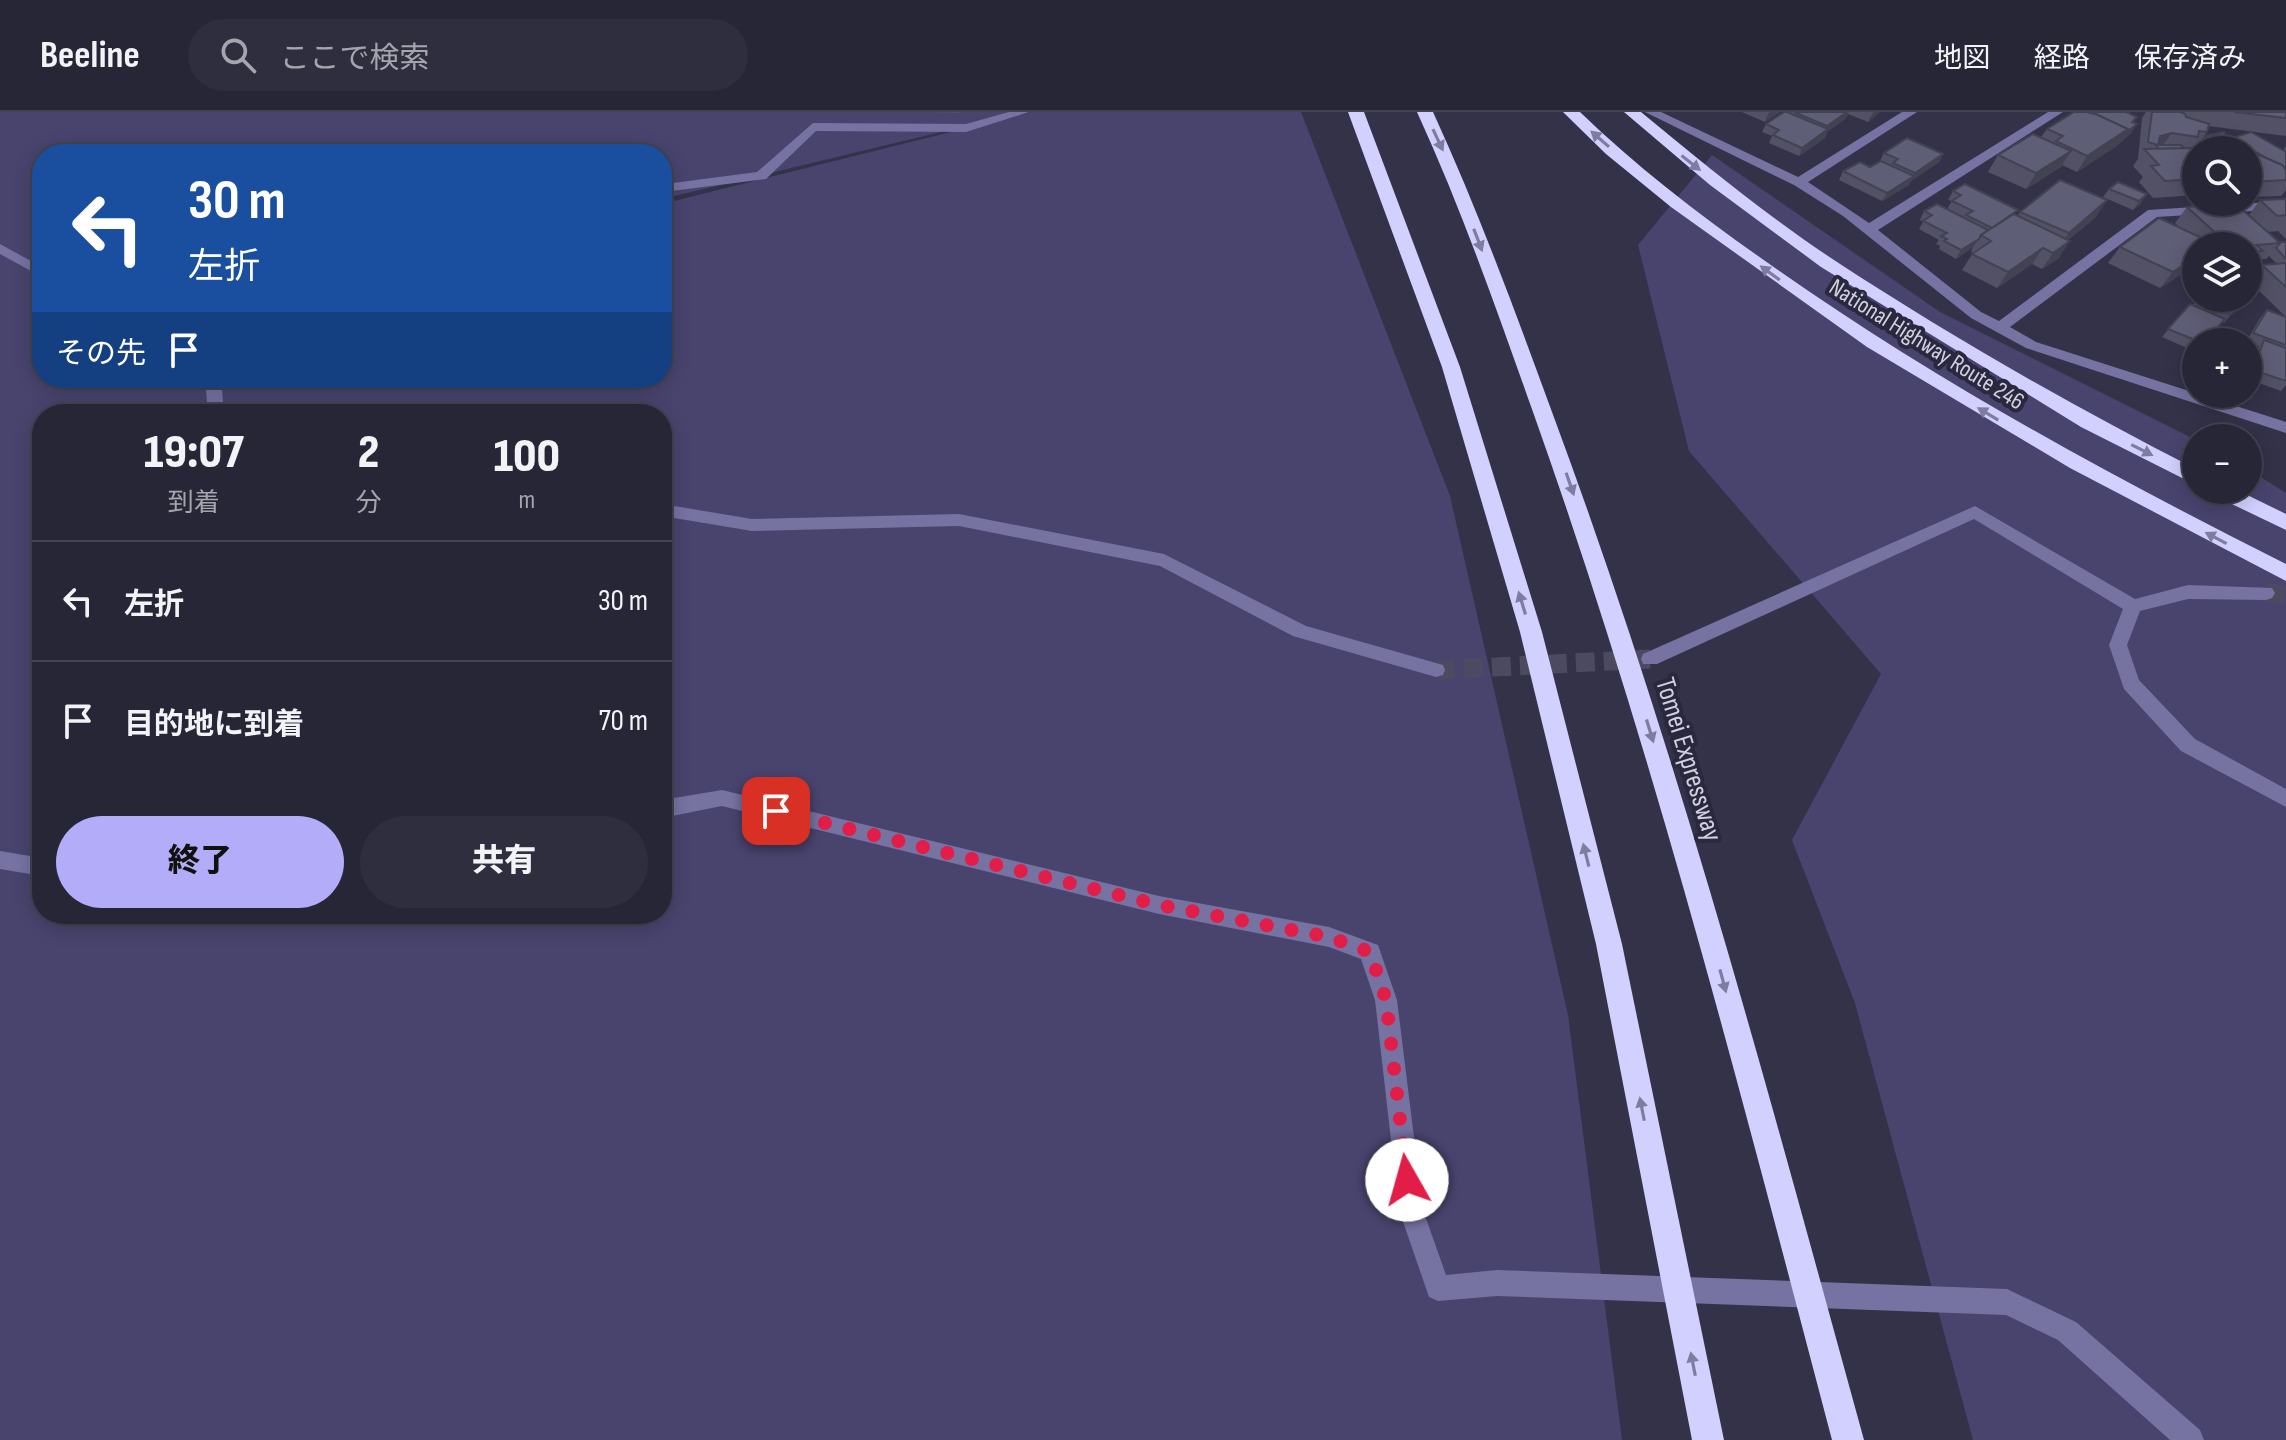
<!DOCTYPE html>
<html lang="ja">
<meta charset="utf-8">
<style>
body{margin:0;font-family:"Sofia Sans Condensed","Noto Sans JP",sans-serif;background:#2f2e3f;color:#f1f3f6;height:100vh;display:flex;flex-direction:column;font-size:30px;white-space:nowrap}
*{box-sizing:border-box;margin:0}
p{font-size:26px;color:#a4a5ad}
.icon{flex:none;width:44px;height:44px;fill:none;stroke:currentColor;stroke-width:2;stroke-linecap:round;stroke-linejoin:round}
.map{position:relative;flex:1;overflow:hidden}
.details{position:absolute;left:32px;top:292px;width:640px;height:520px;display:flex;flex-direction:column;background:#272637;border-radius:32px;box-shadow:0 4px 20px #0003,0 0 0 2px #434352}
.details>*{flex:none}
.top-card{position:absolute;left:32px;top:32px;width:640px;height:244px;border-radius:32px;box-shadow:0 4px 20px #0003,0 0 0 2px #434352;background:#1a4fa0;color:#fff;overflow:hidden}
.buttons{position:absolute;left:2182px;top:24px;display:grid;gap:16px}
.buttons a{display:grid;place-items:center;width:80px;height:80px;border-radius:50%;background:#272637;box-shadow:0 4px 20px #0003,0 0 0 2px #434352;font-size:40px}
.pin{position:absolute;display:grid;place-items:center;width:68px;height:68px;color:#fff;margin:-34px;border-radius:16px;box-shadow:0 4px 12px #0006}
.me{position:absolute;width:88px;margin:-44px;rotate:353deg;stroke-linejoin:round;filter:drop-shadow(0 0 6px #0008)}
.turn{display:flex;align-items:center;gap:28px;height:168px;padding:0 24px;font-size:36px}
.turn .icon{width:104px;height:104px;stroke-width:2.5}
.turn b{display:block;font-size:56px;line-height:68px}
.then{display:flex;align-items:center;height:76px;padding:0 24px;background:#0003;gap:16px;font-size:30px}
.eta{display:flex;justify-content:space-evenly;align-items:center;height:136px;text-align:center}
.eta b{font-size:48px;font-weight:800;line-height:56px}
.action{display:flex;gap:16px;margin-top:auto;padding:16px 24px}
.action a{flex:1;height:92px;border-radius:48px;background:#b3adf9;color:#111;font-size:32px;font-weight:800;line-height:92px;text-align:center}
.action a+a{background:#2f2e3f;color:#f1f3f6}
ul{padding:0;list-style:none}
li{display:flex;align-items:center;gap:24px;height:120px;padding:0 24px;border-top:2px solid #434352}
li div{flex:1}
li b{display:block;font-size:30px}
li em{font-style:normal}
header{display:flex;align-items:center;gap:48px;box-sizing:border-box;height:112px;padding:0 40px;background:#272637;border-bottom:2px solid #434352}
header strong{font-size:38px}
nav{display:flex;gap:44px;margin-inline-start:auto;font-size:28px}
.search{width:560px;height:72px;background:#2f2e3f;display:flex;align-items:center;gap:20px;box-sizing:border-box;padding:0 28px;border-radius:44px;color:#a4a5ad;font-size:30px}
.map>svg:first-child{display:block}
.green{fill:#48446e;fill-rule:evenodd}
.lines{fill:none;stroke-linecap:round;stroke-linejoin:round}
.minor-tunnel{stroke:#4b4a60;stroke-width:19;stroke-dasharray:19 9;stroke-linecap:butt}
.minor{fill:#7672a2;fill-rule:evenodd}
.highway{fill:#d2d0ff;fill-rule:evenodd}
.wall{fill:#525166}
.shaded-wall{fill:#424253}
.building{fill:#5f5e77;stroke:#424253;stroke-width:2}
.oneway{fill:#7e7c9f}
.route{stroke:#e11d48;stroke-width:14;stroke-dasharray:0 25.2}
.labels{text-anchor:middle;stroke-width:8;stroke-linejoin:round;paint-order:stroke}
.far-street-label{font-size:24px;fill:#d0d0df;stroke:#2a283f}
.street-label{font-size:28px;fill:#d0d0df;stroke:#2a283f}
</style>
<header>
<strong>Beeline</strong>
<div class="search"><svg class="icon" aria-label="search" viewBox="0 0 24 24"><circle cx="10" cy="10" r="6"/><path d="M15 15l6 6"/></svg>ここで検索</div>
<nav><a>地図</a><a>経路</a><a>保存済み</a></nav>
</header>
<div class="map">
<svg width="2286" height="1328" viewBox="0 0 2286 1328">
<rect width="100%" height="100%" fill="#343249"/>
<g class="green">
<path d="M 0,0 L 1024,0 L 662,87 L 662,42 L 42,42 L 42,266 L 662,266 L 662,92 L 1031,0 L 1301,0 L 1450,384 L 1568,903 L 1622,1328 L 0,1328 ZM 42,302 L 662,302 L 662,802 L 42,802 Z"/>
<polygon points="1712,43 1940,200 2196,328 2196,378 2248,378 2248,357 2286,381 2286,1328 1973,1328 1855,891 1792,728 1881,562 1689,339 1638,133"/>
</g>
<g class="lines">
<g class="minor-tunnel">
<polyline points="2266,481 2286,483"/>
<polyline points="1436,558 1650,547"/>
</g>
<g class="minor">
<polygon points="1009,0 1029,0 966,20 816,19 766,67 672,79 662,76 662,68 673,71 757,60 813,11 966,12"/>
<polygon points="1645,0 1661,0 1798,65 1902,0 1917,0 1808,70 1869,111 2048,0 2063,0 1878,118 1981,200 1999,209 2148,98 2286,89 2286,97 2157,105 2010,215 2036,230 2286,310 2286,321 2026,236 1971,206 1843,104 1794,73"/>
<polygon points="0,132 42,155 42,165 0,142"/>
<polygon points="205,266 221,266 224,302 208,302"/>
<polygon points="662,392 752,407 959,402 1164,442 1306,514 1436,551 1443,553 1445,558 1443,563 1436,565 1293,524 1160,454 959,414 752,419 662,404"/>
<polygon points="1975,394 2135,487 2188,473 2272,476 2275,481 2272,486 2266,488 2188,487 2140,499 2127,533 2139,568 2195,627 2286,677 2286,695 2181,639 2124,577 2109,533 2123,497 1974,407 1657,552 1643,552 1641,547 1643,542"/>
<polygon points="722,678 1159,784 1329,815 1378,833 1397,888 1423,1098 1446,1163 1497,1158 2007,1177 2076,1210 2200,1318 2204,1328 2170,1328 2058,1228 2006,1203 1497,1184 1438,1189 1429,1185 1399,1098 1375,888 1361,847 1329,835 1159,802 722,694 662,706 662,688"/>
<polygon points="0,739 42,746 42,764 0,757"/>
</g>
<g class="highway">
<polygon points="1348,0 1364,0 1460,255 1542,520 1622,832 1724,1328 1692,1328 1596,832 1520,520 1442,255"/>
<path d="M 1417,0 L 1433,0 C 1478,98 1515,199 1552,300 C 1677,636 1769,983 1864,1328 L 1832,1328 C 1741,983 1653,637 1533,300 C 1497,199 1462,98 1417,0 Z"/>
<path d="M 1563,0 L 1580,0 C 1641,59 1709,110 1778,158 C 1939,271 2111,364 2286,452 L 2286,469 L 2070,356 L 1867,235 L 1671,95 L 1606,42 Z"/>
<path d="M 1624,0 L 1641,0 C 1703,51 1766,103 1834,148 C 1950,224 2072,294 2196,357 L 2196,373 L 2081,315 L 1821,155 L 1710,73 Z"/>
<polygon points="2210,378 2237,378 2286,402 2286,418 2213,383"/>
</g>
</g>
<g class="wall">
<polygon points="927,0 961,0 960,1"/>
<polygon points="1742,0 1780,0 1765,10"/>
<polygon points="1789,0 1880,0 1868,10 1848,2 1845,7 1827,20 1825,26 1799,44 1769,31 1772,24 1762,20 1766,12"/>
<polygon points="2146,0 2286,0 2286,24 2208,14 2207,20 2196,36 2205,24 2229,30 2232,26 2283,38 2286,34 2286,78 2281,84 2248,85 2248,38 2196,38 2196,83 2153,86 2139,70 2143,65 2133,54 2138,47 2142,6"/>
<polygon points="2129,2 2137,5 2133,11 2132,20 2118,33 2077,60 2062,53 2061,55 2026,77 1988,60 1998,43 2041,25 2047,17"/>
<polygon points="1884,41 1943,42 1939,50 1911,69 1909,73 1882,89 1839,68 1843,59 1870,55 1880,49"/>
<polygon points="2109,77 2141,91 2133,98 2103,85"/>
<polygon points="1953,79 2018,104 2020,100 2096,105 2068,128 2059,146 2042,157 2032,152 1997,176 1962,158 1973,141 1971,140 1973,135 1956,147 1939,137 1940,134 1936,132 1939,128 1919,117 1923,110 1920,108 1924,99 1964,106 1947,97 1952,89 1948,88"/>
<polygon points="2286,87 2286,127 2278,119 2268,120 2279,130 2286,130 2286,205 2249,169 2262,153 2276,151 2269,144 2266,147 2255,148 2248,155 2248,134 2196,134 2193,155 2160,176 2108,151 2120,135 2179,115 2175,111 2187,95 2249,103 2260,88"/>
<polygon points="2199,186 2246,186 2224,211 2222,210 2205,230 2196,230 2196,240 2162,225 2190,192 2193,193"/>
<polygon points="2267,198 2286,205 2286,273 2281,279 2248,267 2248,259 2259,234 2246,230 2260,206"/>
</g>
<g class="shaded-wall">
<polygon points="1770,0 1780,0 1765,10 1768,2"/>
<polygon points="1847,0 1849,0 1845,7 1827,20 1825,26 1799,44 1802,36 1825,20 1827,14"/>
<polygon points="1874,0 1880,0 1868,10 1872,2"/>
<polygon points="2137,5 2131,14 2137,12 2132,20 2118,33 2077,60 2087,44"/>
<polygon points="2172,21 2160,37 2158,33 2160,24"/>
<polygon points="2071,39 2061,55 2026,77 2036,61"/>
<polygon points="1943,42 1939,50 1911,69 1909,73 1882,89 1887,81 1913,65 1915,61"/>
<polygon points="2147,82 2141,91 2133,98 2139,89"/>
<polygon points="2107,88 2096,105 2057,137 2069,121"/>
<polygon points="1979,127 1973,135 1956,147 1961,138"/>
<polygon points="2070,129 2059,146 2042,157 2053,141"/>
<polygon points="2043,136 2032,152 1997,176 2008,160"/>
<polygon points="2196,145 2196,151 2193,155 2160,176 2173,160"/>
</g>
<g class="building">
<polygon points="1784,0 1787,0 1828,17 1802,36 1773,23 1779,18 1766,12"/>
<polygon points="1794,0 1847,0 1827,14"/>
<polygon points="2074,0 2087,0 2096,2 2128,17 2087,44 2056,29 2063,24 2047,17"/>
<polygon points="2087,0 2129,0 2128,1 2137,5 2132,10 2137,12 2125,22 2128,17 2096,2"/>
<polygon points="2152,0 2180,0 2185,2 2186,5 2209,12 2207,20 2199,19 2198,25 2172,21 2160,24 2158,33 2148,30"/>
<polygon points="2234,0 2286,0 2286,6"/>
<polygon points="2224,20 2230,30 2248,38 2218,38 2205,24"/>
<polygon points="2251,20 2286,40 2286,56 2285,56 2282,53 2266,46 2232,26"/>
<polygon points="2033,22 2071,39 2036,61 1998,43"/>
<polygon points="1907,26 1943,42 1915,61 1893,51 1898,47 1884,41"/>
<polygon points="2156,33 2181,33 2184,36 2159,37"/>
<polygon points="2195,36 2197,38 2196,38 2196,67 2165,69 2151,54 2159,53 2144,37"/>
<polygon points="2248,38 2282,53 2286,58 2286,68 2248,70"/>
<polygon points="1881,49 1914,64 1887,81 1843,59 1860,50 1870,55"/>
<polygon points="2060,68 2107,88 2069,121 2020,100"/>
<polygon points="2118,70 2147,82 2139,89 2109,77"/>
<polygon points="1965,72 2018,98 1992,116 1966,103 1973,99 1952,89 1961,83 1953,79"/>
<polygon points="2286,87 2286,103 2277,104 2260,88"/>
<polygon points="2235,91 2280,131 2256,133 2263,139 2248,140 2248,134 2230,134 2187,95"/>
<polygon points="1937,92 1988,118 1981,123 1979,127 1961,138 1944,129 1947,127 1941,124 1947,121 1923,109 1932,103 1924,99"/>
<polygon points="2014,102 2070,129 2053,141 2043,136 2008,160 1972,142 1991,129 1981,123"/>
<polygon points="2159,106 2204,127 2195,134 2196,145 2173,160 2120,135"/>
<polygon points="2279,130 2286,130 2286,147 2276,136 2280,131"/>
<polygon points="2286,151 2286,175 2262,153"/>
<polygon points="2199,186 2246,186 2231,203 2197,188"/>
<polygon points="2190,192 2225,207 2205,230 2200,230 2168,217"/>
<polygon points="2267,198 2286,205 2286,233 2253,221"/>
<polygon points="2264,228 2286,236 2286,269 2253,258"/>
</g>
<defs><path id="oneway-solid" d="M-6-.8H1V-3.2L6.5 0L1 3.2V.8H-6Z" transform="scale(2)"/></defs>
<g class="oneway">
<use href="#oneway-solid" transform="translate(1600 27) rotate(-139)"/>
<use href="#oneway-solid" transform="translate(1438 28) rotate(65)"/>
<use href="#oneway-solid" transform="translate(1691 51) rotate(38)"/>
<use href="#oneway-solid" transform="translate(1478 128) rotate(69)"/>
<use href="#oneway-solid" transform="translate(1770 161) rotate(-144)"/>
<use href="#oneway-solid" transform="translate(1988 302) rotate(-149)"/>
<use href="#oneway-solid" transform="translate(2142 338) rotate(27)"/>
<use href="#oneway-solid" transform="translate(1570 372) rotate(71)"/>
<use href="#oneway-solid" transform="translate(2216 426) rotate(-152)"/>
<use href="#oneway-solid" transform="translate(1522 491) rotate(-107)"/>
<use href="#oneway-solid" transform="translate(1650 619) rotate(73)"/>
<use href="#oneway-solid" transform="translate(1586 743) rotate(-104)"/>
<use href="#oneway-solid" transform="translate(1723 869) rotate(75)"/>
<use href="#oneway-solid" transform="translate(1642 997) rotate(-101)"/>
<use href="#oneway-solid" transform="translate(1693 1252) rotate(-101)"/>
</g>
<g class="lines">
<polyline class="route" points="776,699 1159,793 1329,825 1370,840 1386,888 1407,1068"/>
</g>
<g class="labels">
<g class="far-street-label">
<text transform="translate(1927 232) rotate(32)" y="8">National Highway Route 246</text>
</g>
<g class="street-label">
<text transform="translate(1690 647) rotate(73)" y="10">Tomei Expressway</text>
</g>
</g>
</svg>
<div class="buttons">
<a><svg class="icon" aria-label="search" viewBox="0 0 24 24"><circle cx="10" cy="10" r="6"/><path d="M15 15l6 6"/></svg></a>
<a><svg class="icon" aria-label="layers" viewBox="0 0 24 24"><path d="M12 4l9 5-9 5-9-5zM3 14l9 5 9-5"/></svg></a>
<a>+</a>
<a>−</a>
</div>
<div class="pin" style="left:776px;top:699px;background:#d93025"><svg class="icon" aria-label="arrive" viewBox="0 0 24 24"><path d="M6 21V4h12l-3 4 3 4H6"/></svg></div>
<svg class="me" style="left:1407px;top:1068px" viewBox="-20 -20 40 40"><circle r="19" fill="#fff"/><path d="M0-13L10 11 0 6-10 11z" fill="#e11d48"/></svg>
<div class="top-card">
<div class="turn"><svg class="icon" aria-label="left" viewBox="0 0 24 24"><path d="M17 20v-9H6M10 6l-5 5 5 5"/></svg><div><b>30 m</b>左折</div></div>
<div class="then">その先<svg class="icon" aria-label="arrive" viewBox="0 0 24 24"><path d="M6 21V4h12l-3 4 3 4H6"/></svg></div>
</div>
<section class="details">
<div class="eta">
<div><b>19:07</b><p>到着</p></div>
<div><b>2</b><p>分</p></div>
<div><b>100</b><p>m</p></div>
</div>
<ul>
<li><svg class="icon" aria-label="left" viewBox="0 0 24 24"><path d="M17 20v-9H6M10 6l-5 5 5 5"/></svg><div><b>左折</b></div><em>30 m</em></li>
<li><svg class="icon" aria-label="arrive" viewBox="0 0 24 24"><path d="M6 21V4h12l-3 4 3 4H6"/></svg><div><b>目的地に到着</b></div><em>70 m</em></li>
</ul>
<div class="action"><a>終了</a><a>共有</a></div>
</section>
</div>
